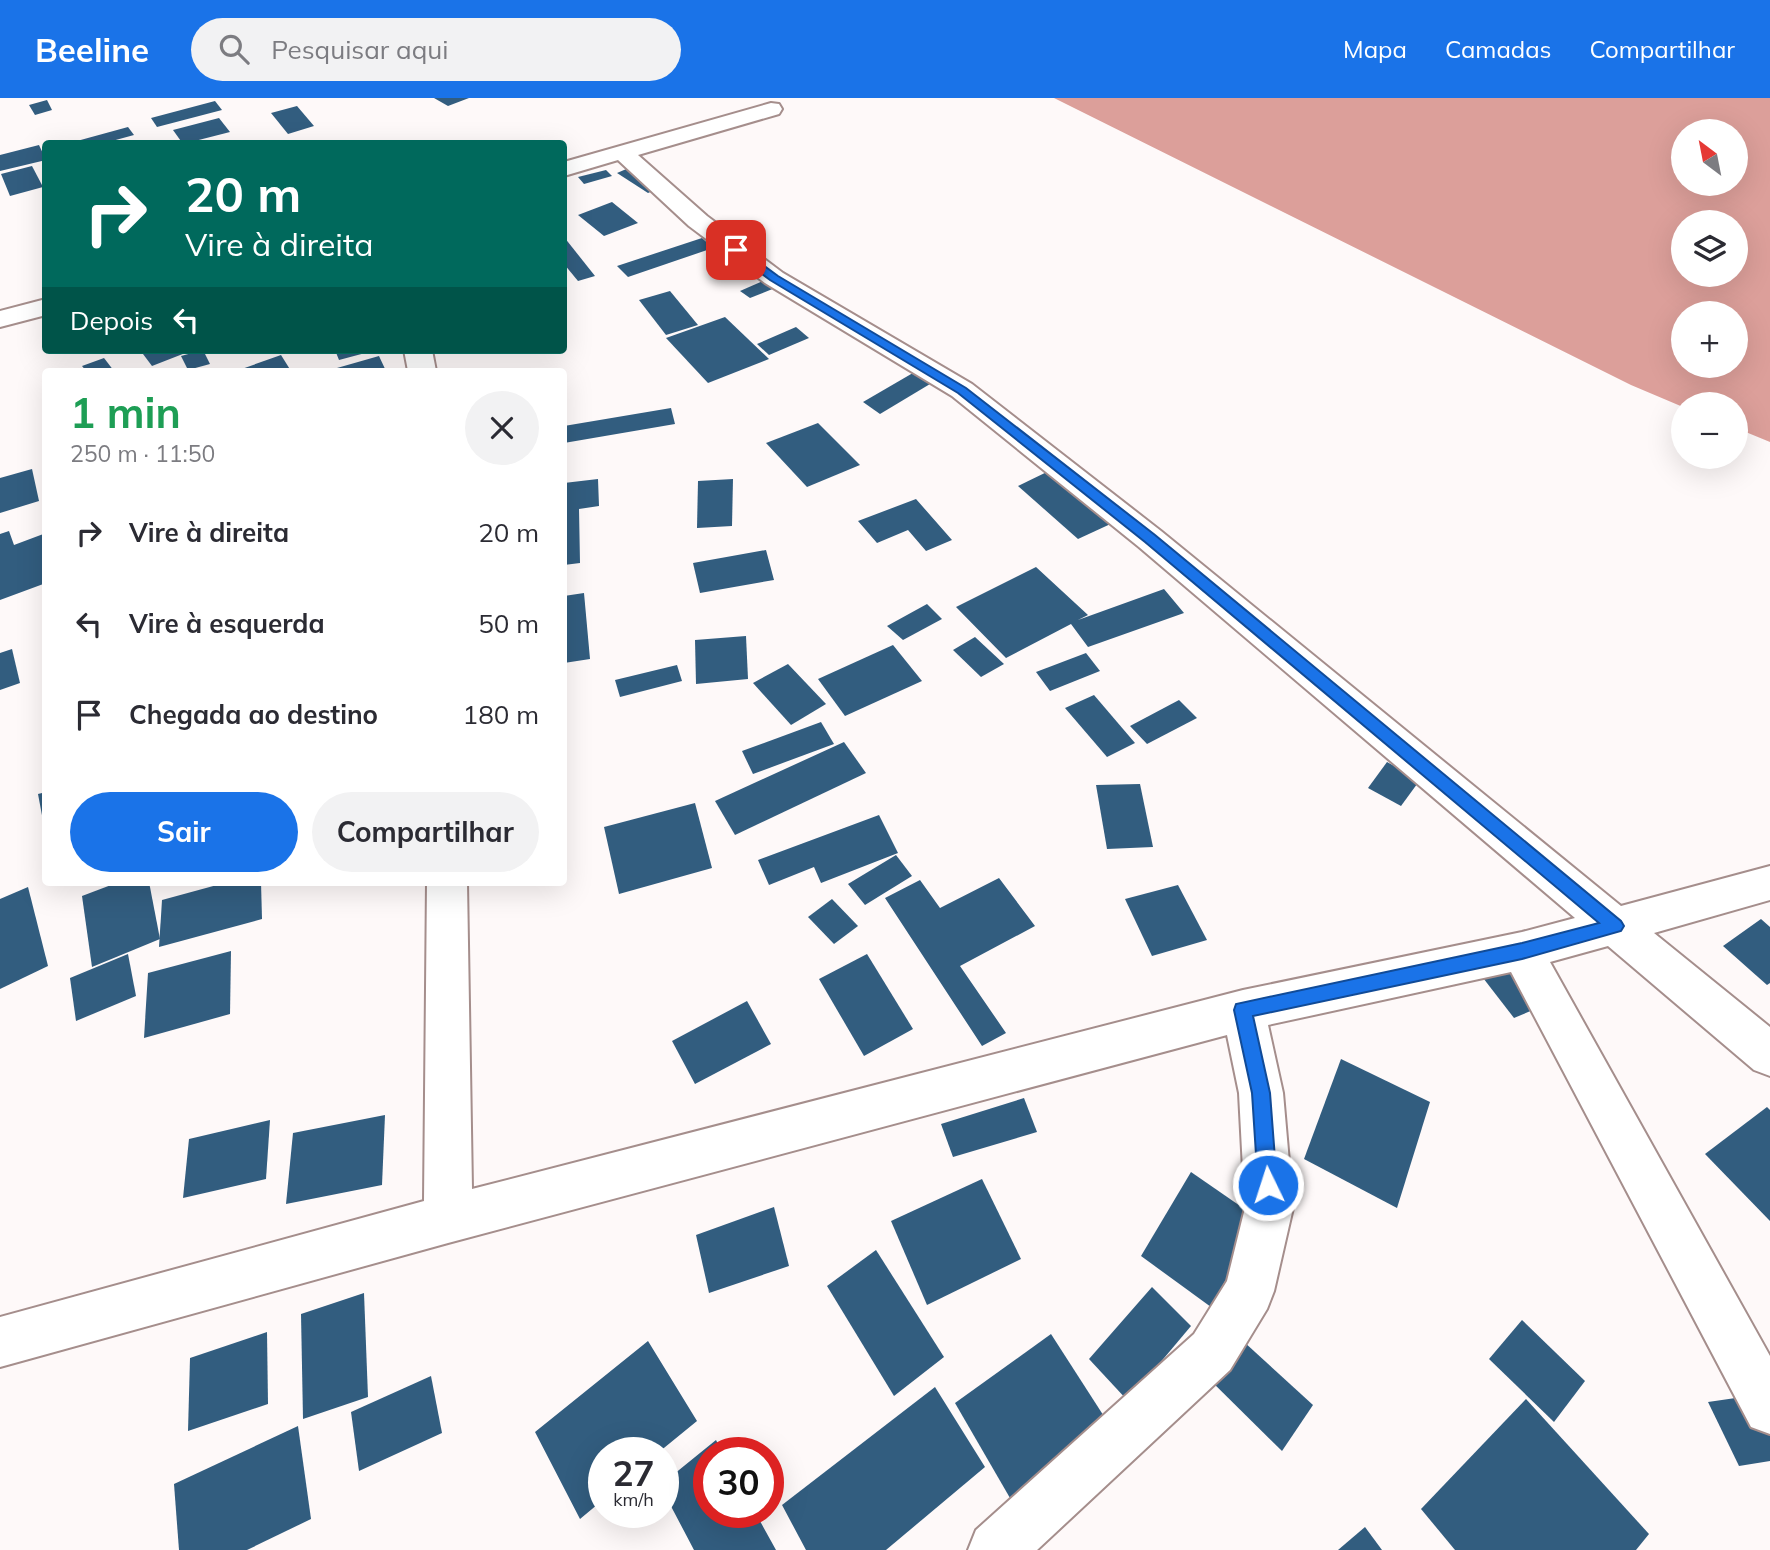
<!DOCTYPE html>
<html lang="pt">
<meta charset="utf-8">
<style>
body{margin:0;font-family:Mulish,sans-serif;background:#f2f2f3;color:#2b2b33;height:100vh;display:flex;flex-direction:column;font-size:26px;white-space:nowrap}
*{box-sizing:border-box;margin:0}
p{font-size:23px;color:#7c7c81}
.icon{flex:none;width:38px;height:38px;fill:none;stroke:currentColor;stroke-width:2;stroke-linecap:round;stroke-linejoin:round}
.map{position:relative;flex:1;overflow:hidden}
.sheet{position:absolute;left:42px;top:270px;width:525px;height:518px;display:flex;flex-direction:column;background:#fff;border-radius:7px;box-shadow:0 7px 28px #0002}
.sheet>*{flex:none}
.guide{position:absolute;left:42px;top:42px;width:525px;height:214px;border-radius:7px;box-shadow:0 7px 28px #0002;background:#00695c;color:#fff;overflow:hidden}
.needle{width:46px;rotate:328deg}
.tools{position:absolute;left:1671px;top:21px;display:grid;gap:14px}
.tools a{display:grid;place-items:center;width:77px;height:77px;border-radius:50%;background:#fff;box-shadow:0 7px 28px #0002;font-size:35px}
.speed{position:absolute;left:588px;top:1339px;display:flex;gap:14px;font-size:35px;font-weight:700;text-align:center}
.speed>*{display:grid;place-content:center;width:91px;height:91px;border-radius:50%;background:#fff;box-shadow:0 7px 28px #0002;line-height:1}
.speed small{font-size:18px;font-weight:400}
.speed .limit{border:10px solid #d22;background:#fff;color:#111}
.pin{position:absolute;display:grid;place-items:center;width:60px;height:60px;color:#fff;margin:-30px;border-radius:14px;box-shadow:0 4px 10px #0006}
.me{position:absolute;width:77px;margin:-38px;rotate:356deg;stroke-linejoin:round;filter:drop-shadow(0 0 5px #0008)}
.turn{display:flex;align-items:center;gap:24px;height:147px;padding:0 28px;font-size:32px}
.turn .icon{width:91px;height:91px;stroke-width:2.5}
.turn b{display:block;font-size:49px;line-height:60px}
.then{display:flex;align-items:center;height:66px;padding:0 28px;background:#0003;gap:14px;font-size:26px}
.round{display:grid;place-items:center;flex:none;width:74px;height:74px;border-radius:37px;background:#f2f2f3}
.summary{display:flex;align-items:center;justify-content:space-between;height:119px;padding:0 28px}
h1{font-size:42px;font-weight:700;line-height:52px;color:#1e9e55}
.cta{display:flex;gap:14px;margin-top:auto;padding:14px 28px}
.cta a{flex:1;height:80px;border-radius:42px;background:#1a73e8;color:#fff;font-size:28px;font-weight:700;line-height:80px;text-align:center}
.cta a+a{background:#f2f2f3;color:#2b2b33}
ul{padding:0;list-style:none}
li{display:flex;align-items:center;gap:21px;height:91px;padding:0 28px}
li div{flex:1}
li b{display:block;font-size:26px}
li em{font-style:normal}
header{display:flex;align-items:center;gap:42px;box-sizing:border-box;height:98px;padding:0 35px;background:#1a73e8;color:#fff}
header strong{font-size:33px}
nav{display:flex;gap:38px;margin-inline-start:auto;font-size:24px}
.search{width:490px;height:63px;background:#f2f2f3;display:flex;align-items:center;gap:18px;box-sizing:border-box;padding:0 24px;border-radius:38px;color:#7c7c81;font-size:26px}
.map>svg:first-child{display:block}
.water{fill:#dc9f9a;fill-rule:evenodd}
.building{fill:#325d7f}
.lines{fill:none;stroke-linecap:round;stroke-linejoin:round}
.minor-casing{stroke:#a58e8c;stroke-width:4}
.minor{fill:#fff;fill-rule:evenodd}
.route{fill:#1a73e8;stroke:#114b97;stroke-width:2}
</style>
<header>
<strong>Beeline</strong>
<div class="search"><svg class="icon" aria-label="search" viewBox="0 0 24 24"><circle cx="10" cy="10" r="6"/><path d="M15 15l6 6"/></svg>Pesquisar aqui</div>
<nav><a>Mapa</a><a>Camadas</a><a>Compartilhar</a></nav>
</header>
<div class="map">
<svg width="1770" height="1452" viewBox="0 0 1770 1452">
<rect width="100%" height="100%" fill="#fef9f9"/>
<path class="water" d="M 1054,0 L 1770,0 L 1770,344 L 1736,330 L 1736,306 L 1684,306 L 1683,309 L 1631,287 ZM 1684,33 L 1736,33 L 1736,86 L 1684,86 ZM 1684,124 L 1736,124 L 1736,177 L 1684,177 ZM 1684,215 L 1736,215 L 1736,268 L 1684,268 Z"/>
<g class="building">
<polygon points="434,0 469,0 448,8"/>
<polygon points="47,2 52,12 35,17 29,7"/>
<polygon points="215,3 222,12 157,29 151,20"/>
<polygon points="297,8 314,28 288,36 271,15"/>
<polygon points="219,20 230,34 183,46 173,32"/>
<polygon points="128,29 134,37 101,46 66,46"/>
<polygon points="39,47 46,62 0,73 0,57"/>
<polygon points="32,68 43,89 10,98 1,76"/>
<polygon points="631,69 662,89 648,95 617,75"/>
<polygon points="606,72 612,78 584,86 578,79"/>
<polygon points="612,104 638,125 604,138 578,117"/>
<polygon points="564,139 595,178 578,183 564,166"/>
<polygon points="702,140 713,150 628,179 617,168"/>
<polygon points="765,182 775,190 750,200 740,193"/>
<polygon points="670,193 698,227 666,237 639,202"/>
<polygon points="725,219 769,261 708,285 666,240"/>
<polygon points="796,229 809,240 769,257 757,246"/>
<polygon points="140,252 193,252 152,268"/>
<polygon points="203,252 210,266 188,272 181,258"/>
<polygon points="335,252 369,252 369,254 339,262"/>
<polygon points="281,257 291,273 236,273"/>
<polygon points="379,258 386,273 330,273 330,272"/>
<polygon points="104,260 114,273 86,273 82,268"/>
<polygon points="918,272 935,283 880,316 863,304"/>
<polygon points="671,310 675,326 564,345 564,328"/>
<polygon points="818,325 860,367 807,389 766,345"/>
<polygon points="1055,370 1117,423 1078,441 1018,388"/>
<polygon points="32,371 39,403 0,415 0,380"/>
<polygon points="598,381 599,408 579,411 580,465 564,467 564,385"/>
<polygon points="733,381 732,428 697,430 698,383"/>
<polygon points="916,401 952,442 926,453 908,432 877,445 858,423"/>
<polygon points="9,433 14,447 46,435 46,485 0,502 0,436"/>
<polygon points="766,452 774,482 700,495 693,465"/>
<polygon points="1036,469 1088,517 1078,522 1164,491 1184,515 1088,549 1071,526 1006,560 956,509"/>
<polygon points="584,495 590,561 564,565 564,498"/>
<polygon points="927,506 942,521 903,542 887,528"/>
<polygon points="746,538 748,581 696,586 695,542"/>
<polygon points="975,539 1004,566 981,579 953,552"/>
<polygon points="893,547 922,583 845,618 818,581"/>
<polygon points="12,551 20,585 0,592 0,555"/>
<polygon points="1086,555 1100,573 1050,593 1036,574"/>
<polygon points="788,566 826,606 791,627 753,585"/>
<polygon points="677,567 682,583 620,599 615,582"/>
<polygon points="1094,597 1135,645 1107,659 1065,610"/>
<polygon points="1179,602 1197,620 1147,646 1130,628"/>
<polygon points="821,624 834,646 753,676 742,653"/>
<polygon points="844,644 866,675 735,737 715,703"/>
<polygon points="1387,664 1420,682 1401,708 1368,690"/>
<polygon points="1140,686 1153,749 1107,751 1096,687"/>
<polygon points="46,694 46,728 44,728 38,696"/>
<polygon points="695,705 712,770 619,796 604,729"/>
<polygon points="879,717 898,755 821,785 814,769 769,787 758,762"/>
<polygon points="896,757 912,778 865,807 848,786"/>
<polygon points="999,780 1035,828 960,868 1006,935 982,948 885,800 920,782 940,810"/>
<polygon points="119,784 149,784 160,841 92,869 82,798"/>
<polygon points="228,784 261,784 262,821 159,849 162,802"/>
<polygon points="1178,787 1207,842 1152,858 1125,801"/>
<polygon points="28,789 48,868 0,891 0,801"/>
<polygon points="832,801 858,828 834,846 808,819"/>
<polygon points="1761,821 1770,829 1770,885 1767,887 1723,848"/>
<polygon points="231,853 230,916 144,940 148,875"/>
<polygon points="128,856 136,898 76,923 70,880"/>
<polygon points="867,856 913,931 864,958 819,881"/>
<polygon points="1520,859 1554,903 1514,920 1480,876"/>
<polygon points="747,903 771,946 695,986 672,943"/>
<polygon points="1341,961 1430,1004 1397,1110 1304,1061"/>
<polygon points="1024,1000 1037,1034 953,1059 941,1026"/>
<polygon points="1767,1009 1770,1012 1770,1123 1705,1056"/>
<polygon points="385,1017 382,1087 286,1106 293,1035"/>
<polygon points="270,1022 266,1081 183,1100 189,1041"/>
<polygon points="1191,1074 1259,1121 1211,1209 1141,1158"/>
<polygon points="982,1081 1021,1161 927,1207 891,1123"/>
<polygon points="774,1109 789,1168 709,1195 696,1137"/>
<polygon points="876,1152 944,1259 894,1298 827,1188"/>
<polygon points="1152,1189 1191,1228 1128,1303 1089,1261"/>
<polygon points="364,1195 368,1299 303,1321 301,1216"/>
<polygon points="1522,1222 1585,1283 1554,1324 1489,1261"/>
<polygon points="1232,1233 1313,1307 1282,1353 1202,1274"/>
<polygon points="267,1234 268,1306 188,1333 190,1260"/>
<polygon points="1051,1236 1107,1323 1010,1400 955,1305"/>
<polygon points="648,1243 697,1323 659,1354 604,1354 604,1401 580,1421 535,1334"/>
<polygon points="431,1278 442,1335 359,1373 351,1314"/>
<polygon points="935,1289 985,1369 886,1452 806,1452 782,1407"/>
<polygon points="1770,1295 1770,1363 1739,1368 1708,1304"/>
<polygon points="1526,1301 1649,1436 1636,1452 1455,1452 1421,1411"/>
<polygon points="298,1328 311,1421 247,1452 179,1452 174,1386"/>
<polygon points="716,1342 722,1354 709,1354 709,1414 755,1414 776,1452 694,1452 663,1393 663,1385"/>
<polygon points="1365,1429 1382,1452 1338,1452"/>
</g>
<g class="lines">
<defs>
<g id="minor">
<polygon points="771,5 779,6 782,11 779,16 638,57 707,118 783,175 972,286 1161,433 1621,808 1770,768 1770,802 1654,835 1770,929 1770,978 1754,972 1608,848 1550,864 1770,1258 1770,1336 1751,1329 1511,874 1268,927 1283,995 1293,1110 1274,1193 1267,1211 1230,1272 1037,1452 968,1452 976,1432 1194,1236 1227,1183 1245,1110 1239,995 1227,937 448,1145 0,1269 0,1219 424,1103 427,784 467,784 472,1091 1243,892 1522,834 1575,820 1139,449 952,298 765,185 689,128 618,62 564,78 564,64"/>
<polygon points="46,201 46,217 0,229 0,213"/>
<polygon points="404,252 432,252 436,273 408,273"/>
</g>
</defs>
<use href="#minor" class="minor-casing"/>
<use href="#minor" class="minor"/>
</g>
<polygon class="route" points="733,150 740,150 778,178 966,290 1155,437 1621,823 1624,828 1621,833 1522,861 1253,918 1270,995 1277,1087 1274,1094 1268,1097 1261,1094 1258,1087 1252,995 1234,912 1236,906 1522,845 1599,825 1145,444 958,295 770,182 733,154"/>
</svg>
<div class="tools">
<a><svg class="needle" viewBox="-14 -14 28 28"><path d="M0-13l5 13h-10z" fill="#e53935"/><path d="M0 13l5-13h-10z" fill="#7c7c81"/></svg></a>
<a><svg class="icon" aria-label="layers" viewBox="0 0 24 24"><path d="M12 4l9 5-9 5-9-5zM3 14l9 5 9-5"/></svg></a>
<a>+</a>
<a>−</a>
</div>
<div class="speed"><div>27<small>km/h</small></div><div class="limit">30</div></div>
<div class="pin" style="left:736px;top:152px;background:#d93025"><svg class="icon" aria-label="arrive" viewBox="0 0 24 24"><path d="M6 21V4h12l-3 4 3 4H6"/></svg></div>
<svg class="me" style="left:1268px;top:1087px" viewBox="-20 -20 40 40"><circle r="17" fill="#1a73e8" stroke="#fff" stroke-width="3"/><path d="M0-11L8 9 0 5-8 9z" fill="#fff"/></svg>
<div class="guide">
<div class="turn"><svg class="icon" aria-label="right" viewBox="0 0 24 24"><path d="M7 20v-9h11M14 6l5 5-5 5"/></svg><div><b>20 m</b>Vire à direita</div></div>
<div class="then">Depois<svg class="icon" aria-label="left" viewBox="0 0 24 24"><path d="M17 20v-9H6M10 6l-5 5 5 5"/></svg></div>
</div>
<section class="sheet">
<div class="summary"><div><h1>1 min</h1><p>250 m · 11:50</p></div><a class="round"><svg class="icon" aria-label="close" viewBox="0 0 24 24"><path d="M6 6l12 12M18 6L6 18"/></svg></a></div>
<ul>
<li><svg class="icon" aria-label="right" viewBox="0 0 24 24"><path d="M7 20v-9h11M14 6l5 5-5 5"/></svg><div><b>Vire à direita</b></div><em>20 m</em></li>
<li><svg class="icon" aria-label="left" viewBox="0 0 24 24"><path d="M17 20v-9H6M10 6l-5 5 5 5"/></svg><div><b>Vire à esquerda</b></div><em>50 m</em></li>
<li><svg class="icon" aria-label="arrive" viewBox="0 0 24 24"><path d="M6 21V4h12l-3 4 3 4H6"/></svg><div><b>Chegada ao destino</b></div><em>180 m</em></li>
</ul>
<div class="cta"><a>Sair</a><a>Compartilhar</a></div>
</section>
</div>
